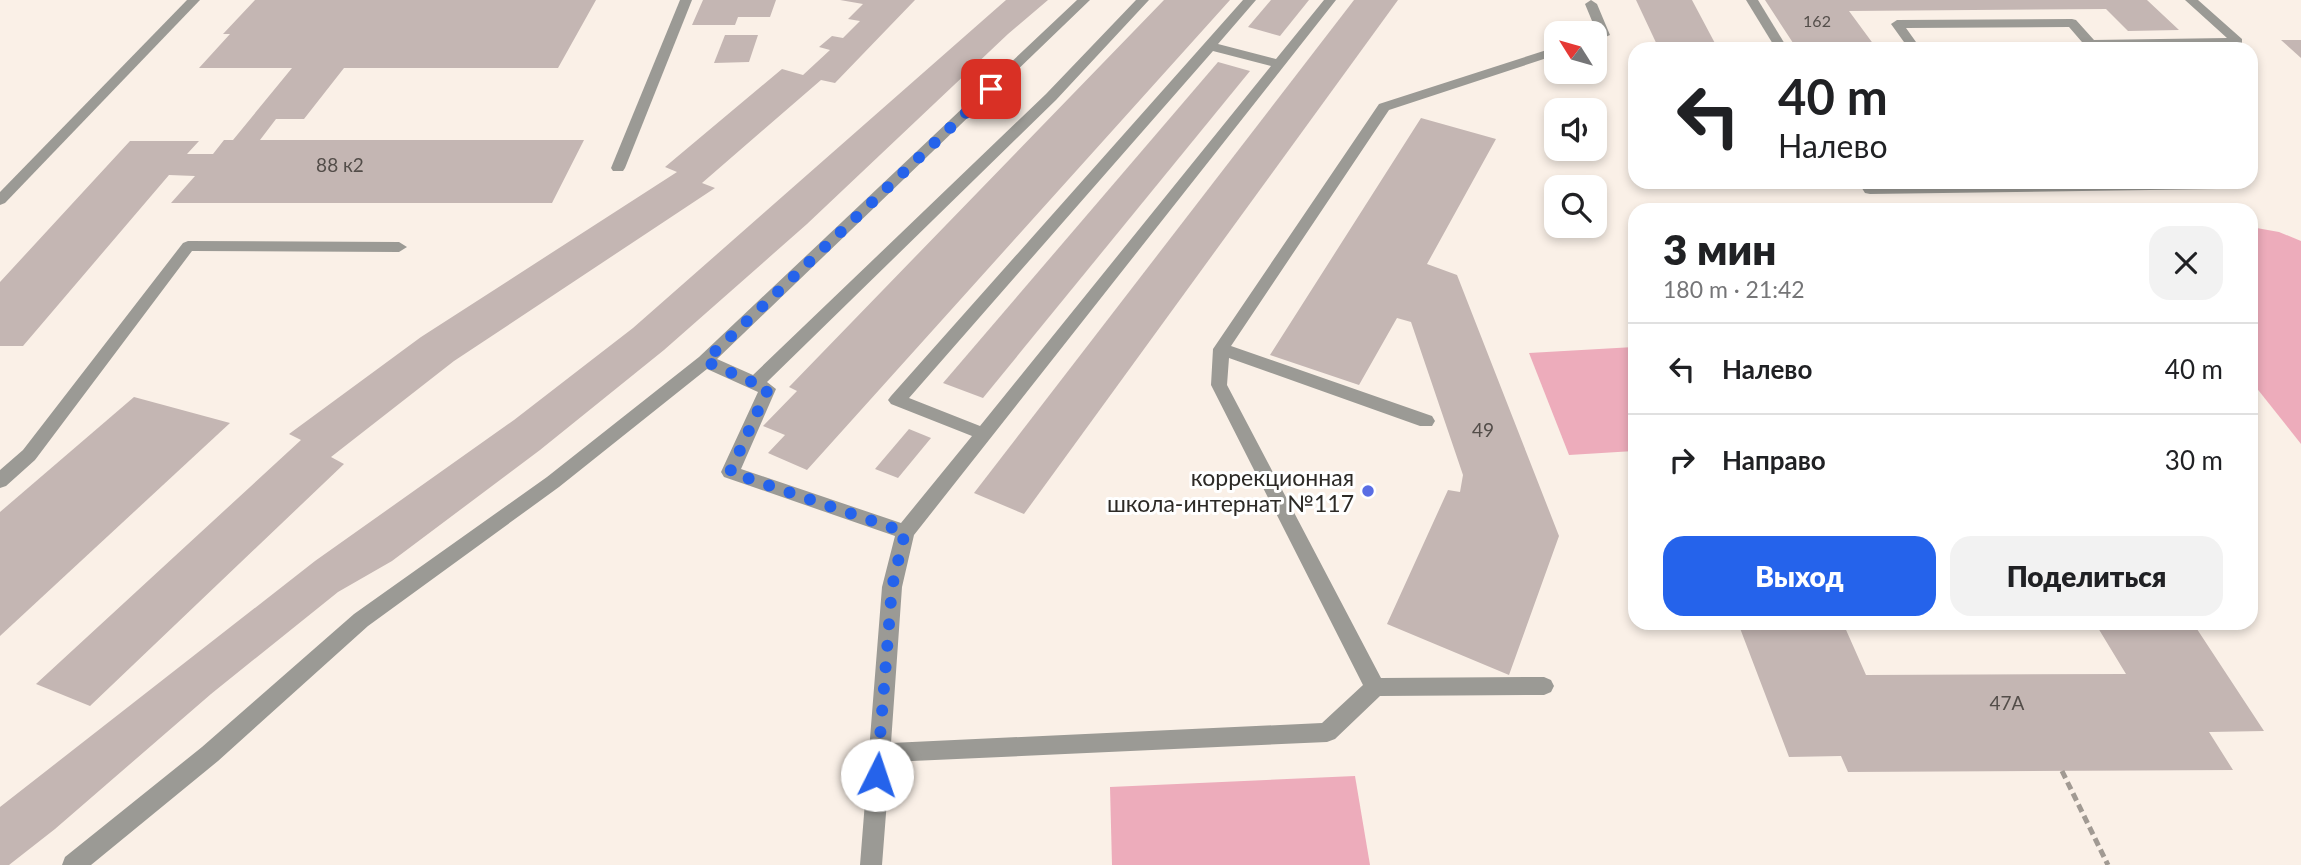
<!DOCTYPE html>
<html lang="ru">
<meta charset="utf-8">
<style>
body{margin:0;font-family:Lato,sans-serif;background:#f2f2f2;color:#202124;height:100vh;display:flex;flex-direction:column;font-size:26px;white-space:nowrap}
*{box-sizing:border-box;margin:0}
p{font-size:23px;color:#757577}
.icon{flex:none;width:38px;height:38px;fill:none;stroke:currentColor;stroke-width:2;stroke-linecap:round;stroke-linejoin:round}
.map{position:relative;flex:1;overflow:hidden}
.side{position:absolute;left:1628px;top:203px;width:630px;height:427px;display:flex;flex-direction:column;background:#fff;border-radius:21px;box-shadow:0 4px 10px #0003}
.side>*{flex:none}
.guide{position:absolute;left:1628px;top:42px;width:630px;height:147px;border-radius:21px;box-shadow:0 4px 10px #0003;background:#fff;color:#202124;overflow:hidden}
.needle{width:46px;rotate:307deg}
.fabs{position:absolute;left:1544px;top:21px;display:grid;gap:14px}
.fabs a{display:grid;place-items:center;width:63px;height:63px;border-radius:14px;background:#fff;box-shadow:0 4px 10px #0003;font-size:35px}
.pin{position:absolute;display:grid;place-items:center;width:60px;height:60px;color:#fff;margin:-30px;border-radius:14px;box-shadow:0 4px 10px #0006}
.me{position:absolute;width:77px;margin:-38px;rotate:4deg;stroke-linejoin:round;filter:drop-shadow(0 0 5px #0008)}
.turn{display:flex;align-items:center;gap:24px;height:147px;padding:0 35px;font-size:32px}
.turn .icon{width:91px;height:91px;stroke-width:2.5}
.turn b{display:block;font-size:49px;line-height:60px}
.round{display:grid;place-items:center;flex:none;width:74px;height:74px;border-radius:21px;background:#f2f2f2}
.headline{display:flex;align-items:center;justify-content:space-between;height:119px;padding:0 35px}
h1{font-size:42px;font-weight:800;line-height:52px}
.button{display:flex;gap:14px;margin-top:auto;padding:14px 35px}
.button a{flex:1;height:80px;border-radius:21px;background:#2563eb;color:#fff;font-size:28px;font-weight:800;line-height:80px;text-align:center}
.button a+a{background:#f2f2f2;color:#202124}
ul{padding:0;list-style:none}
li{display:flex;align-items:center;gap:21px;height:91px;padding:0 35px;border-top:2px solid #e0e0e0}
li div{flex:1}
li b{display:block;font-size:26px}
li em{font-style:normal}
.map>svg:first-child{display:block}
.green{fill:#edacbb}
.building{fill:#c4b6b3}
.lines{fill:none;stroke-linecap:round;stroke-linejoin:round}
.path{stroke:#a19a93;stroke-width:5;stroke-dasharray:8 4.5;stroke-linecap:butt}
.service{fill:#9b9a95;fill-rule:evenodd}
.minor{fill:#9b9a95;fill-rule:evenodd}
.route{stroke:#2563eb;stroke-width:12;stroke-dasharray:0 21.6}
.poi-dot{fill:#596de4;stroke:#fff;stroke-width:2.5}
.labels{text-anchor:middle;stroke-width:6;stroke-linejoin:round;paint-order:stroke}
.far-number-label{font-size:16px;fill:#534d49}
.number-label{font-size:19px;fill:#534d49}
.poi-label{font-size:23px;fill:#2d2a26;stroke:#fff;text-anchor:end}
</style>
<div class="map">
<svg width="2301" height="865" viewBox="0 0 2301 865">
<rect width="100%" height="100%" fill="#faf0e7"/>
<g class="green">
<polygon points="2251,227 2279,232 2301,241 2301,444 2251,381"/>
<polygon points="1634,347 1634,451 1569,455 1529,353"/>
<polygon points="1355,776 1370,865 1112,865 1110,787"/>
</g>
<g class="building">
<polygon points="255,0 596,0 558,68 344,68 304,119 276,119 260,140 584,140 552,203 171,203 195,176 169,175 23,346 0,346 0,282 130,141 199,141 187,154 213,154 224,140 233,140 292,68 199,68 230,34 223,34"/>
<polygon points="703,0 776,0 770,17 738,17 735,25 692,25"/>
<polygon points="840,0 915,0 835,83 821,80 702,183 715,188 454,361 331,457 344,464 90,706 36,684 301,440 289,434 421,337 677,172 665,167 782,69 803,75 830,50 819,47 832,36 843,38 860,21 848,19 863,4"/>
<polygon points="1006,0 1048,0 1008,34 807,224 664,350 540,450 392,561 338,592 211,694 55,829 9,865 0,865 0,807 315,561 514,420 633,328"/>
<polygon points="1164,0 1230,0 807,470 768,453 785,435 763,426 797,391 789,387"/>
<polygon points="1271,0 1309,0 1280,36 1248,27"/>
<polygon points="1354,0 1398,0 1024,514 974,493"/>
<polygon points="1636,0 1692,0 1718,49 1659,49"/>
<polygon points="1765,0 2147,0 2179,30 2128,31 2106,9 1849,11 1877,49 1797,49"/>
<polygon points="725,35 758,35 749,62 714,63"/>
<polygon points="2281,40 2301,40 2301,58"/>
<polygon points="1218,62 1250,71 983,398 943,383"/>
<polygon points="1421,118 1496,139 1427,264 1457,275 1559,536 1509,675 1387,624 1448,490 1460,492 1463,475 1411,322 1397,318 1359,385 1270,355"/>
<polygon points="134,397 230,423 0,636 0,512"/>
<polygon points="909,429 931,438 898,478 875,469"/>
<polygon points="1738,623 1843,623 1866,675 2126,674 2095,623 2193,623 2264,731 2209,732 2233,770 1848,772 1841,756 1789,757"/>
</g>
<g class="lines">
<polyline class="path" points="2062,771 2108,865"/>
<g class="service">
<polygon points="680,0 692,0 625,168 623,171 613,171 611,168"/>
<path d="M 1077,0 L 1090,0 L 717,359 L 753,375 L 1046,94 L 1136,0 L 1149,0 L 1056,100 L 767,382 L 776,389 L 741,469 L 901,523 L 972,436 L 891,404 L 888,400 L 891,396 L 1243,0 L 1256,0 L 1218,44 L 1276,59 L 1324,0 L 1336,0 L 914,535 L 902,587 L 891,743 L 1322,723 L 1363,685 L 1211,385 L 1213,349 L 1379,104 L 1556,47 L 1556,55 L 1389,110 L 1231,346 L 1432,416 L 1435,421 L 1432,426 L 1420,426 L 1229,358 L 1227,385 L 1381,678 L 1544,677 L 1551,680 L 1554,686 L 1551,692 L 1544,695 L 1380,696 L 1335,739 L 1327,742 L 890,762 L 882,865 L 860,865 L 882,587 L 895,536 L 724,477 L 721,472 L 758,392 L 707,369 L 559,487 L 368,626 L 218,761 L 91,865 L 62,865 L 65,857 L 202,747 L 354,614 L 547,477 L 699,357 ZM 1213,51 L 1271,66 L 980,426 L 909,398 Z"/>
<polygon points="1591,0 1597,4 1610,35 1594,42 1594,34 1597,33 1585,4"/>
<polygon points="1746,0 1758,0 1788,49 1776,49"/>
<polygon points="2185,0 2198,0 2242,39 2242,45 2088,49 2069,27 1906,28 1921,49 1909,49 1891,24 1897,20 2072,19 2076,20 2094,40 2227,38"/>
<polygon points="1858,182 1872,182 1874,185 2222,182 2224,185 2217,189 1870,194 1865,193"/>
<polygon points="188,241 399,242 407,247 399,252 192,251 35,460 6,486 0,488 0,470 23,450 183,243"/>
</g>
<polygon class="minor" points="187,0 200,0 5,203 0,205 0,192"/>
</g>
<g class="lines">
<polyline class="route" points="877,775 892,587 905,532 730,472 768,389 705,361 991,89"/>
</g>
<circle class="poi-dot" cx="1368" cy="491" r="7"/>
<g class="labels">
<g class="far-number-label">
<text x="1817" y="27">162</text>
</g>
<g class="number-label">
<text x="340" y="172">88 к2</text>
<text x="1483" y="437">49</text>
<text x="2007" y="710">47А</text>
</g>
<g class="poi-label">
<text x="1354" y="486">коррекционная<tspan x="1354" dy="26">школа-интернат №117</tspan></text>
</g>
</g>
</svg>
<div class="fabs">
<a><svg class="needle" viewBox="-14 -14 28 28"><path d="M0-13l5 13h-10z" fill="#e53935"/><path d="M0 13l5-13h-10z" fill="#757577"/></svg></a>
<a><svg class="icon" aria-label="sound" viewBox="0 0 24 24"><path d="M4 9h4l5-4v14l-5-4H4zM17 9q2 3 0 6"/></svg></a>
<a><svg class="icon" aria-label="search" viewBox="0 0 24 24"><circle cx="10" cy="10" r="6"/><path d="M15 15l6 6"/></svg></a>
</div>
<div class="pin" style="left:991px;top:89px;background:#d93025"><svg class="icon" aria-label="arrive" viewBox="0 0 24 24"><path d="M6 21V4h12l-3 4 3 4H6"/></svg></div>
<svg class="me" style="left:877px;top:775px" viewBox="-20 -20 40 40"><circle r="19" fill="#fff"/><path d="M0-13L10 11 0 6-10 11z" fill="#2563eb"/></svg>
<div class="guide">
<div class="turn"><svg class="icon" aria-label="left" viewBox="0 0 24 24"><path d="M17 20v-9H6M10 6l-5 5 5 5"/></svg><div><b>40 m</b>Налево</div></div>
</div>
<section class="side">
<div class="headline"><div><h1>3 мин</h1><p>180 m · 21:42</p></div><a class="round"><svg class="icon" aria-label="close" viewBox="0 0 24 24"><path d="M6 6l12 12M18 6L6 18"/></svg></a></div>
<ul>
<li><svg class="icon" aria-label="left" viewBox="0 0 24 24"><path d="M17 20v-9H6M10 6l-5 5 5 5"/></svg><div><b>Налево</b></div><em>40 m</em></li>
<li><svg class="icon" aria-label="right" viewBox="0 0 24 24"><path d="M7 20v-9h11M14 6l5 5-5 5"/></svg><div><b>Направо</b></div><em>30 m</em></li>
</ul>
<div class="button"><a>Выход</a><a>Поделиться</a></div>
</section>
</div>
